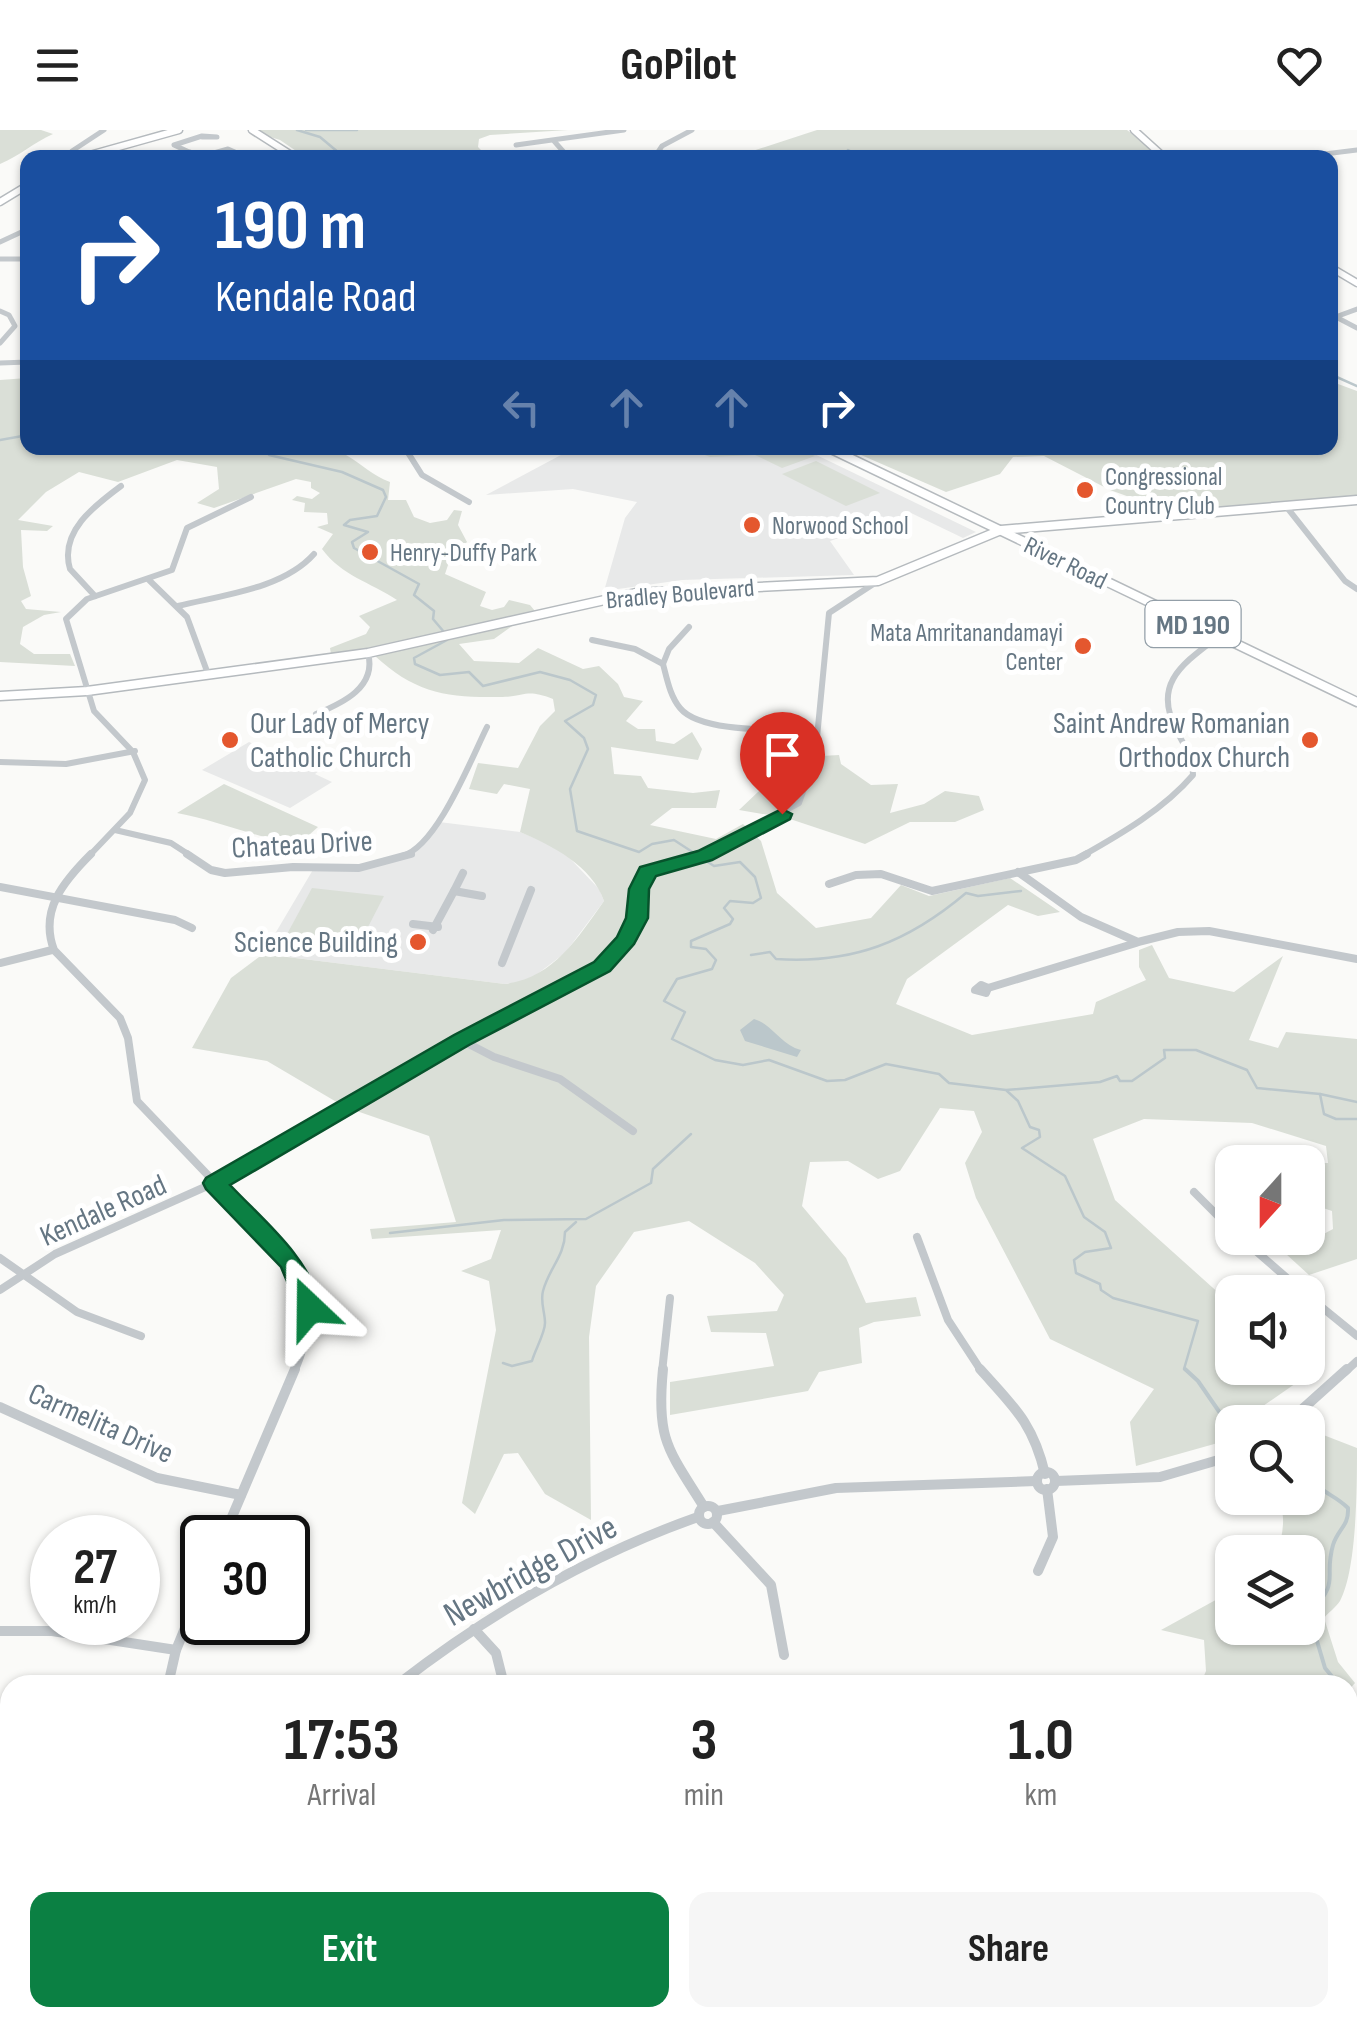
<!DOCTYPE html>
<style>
body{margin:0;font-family:"Sofia Sans Condensed",sans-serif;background:#f6f6f6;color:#222;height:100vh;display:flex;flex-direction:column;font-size:38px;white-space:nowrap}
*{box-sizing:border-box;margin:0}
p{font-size:32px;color:#767676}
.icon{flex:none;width:55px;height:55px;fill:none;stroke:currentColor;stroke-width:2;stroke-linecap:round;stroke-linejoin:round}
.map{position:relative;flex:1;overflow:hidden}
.side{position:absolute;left:0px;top:1545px;width:1358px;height:352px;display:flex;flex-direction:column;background:#fff;border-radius:30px 30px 0 0;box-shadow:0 2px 8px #0004}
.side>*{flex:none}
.hud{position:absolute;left:20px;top:20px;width:1318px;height:305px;border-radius:20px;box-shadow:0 2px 8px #0004;background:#1a4fa0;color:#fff;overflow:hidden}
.needle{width:65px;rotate:201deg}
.fabs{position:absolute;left:1215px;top:1015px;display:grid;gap:20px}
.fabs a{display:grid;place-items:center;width:110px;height:110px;border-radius:20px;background:#fff;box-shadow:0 2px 8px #0004;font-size:50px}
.speed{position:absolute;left:30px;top:1385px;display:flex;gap:20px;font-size:50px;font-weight:700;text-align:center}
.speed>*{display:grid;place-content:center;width:130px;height:130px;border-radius:50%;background:#fff;box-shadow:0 2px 8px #0004;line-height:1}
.speed small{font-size:25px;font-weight:400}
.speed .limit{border:5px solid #111;border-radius:15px;background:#fff;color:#111}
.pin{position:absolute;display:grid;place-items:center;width:85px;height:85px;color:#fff;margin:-102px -42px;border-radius:50% 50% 50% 0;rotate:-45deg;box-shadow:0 0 10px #0007}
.pin .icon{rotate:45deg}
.me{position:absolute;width:110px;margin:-55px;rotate:337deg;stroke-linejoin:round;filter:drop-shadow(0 0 8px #0008)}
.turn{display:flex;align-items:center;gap:35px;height:210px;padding:0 30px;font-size:45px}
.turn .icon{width:130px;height:130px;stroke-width:2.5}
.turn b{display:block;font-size:70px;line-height:85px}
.lanes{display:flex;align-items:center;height:95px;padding:0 30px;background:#0003;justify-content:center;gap:50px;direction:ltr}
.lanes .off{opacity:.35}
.eta{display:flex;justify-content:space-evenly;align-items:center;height:170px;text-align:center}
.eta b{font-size:60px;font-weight:700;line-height:70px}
.button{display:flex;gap:20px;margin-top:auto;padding:20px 30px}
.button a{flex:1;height:115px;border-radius:20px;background:#0b8043;color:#fff;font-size:40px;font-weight:700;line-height:115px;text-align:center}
.button a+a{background:#f6f6f6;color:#222}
header{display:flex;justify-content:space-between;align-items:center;height:130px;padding:0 30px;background:#fff;font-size:45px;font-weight:700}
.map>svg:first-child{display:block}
.built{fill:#e8e9e9}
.green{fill:#dadfd7}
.water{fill:#bbc7cb}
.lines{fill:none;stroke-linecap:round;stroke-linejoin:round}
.stream-far1{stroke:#bbc7cb;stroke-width:2.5}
.stream{stroke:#bbc7cb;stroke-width:4}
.major-far1-casing{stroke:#b5babe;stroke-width:9}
.major-casing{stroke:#b5babe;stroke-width:11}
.minor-far3{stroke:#c3c8cc;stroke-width:5}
.minor-far2{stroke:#c3c8cc;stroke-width:6}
.minor-far1{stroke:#c3c8cc;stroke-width:8}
.minor{stroke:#c3c8cc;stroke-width:10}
.major-far1{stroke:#fff;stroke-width:6}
.major{stroke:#fff;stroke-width:8}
.route{fill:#0b8043;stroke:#07532c;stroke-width:2.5}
.poi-dot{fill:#e4572e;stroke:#fff;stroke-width:4}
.labels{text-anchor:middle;stroke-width:10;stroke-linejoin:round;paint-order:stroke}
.far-poi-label{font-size:25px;fill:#657683;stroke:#fff;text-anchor:start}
.far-street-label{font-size:25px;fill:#657683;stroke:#fff}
.shield{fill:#fff;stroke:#939fa8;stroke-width:2.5}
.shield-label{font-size:28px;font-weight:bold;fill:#657683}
.poi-label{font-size:30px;fill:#657683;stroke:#fff;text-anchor:end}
.street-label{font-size:30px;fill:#657683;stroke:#fff}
.near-street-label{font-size:35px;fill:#657683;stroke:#fff}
</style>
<header><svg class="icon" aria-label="menu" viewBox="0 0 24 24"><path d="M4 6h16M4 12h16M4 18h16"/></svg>GoPilot<svg class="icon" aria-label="heart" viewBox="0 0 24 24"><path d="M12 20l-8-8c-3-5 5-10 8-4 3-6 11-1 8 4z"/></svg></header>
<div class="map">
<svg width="1357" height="1896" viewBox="0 0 1357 1896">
<rect width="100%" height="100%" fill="#fafaf8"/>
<g class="built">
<polygon points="574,318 802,318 976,402 963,408 911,383 830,411 854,445 682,450 604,461 625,388 637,372 573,359 486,365"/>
<polygon points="249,612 319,641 315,644 332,652 290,678 202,640"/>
<polygon points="439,692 520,702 561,719 599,759 604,771 565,823 528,851 505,854 263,824 314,738 335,740 409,725"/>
</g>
<g class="green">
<path d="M 0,0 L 41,0 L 53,4 C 33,13 21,25 0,34 Z"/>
<polygon points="247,0 568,0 490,5 479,9 478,17 489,28 305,27 280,10"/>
<polygon points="817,0 1127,0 1162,27 731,28"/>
<path d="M 27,248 L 28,318 L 346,318 L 346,325 C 362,334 373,346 390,352 L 388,370 L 406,370 L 414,387 L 430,393 L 447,390 L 454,380 L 462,381 L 458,395 L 467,412 L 450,429 L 445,444 L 486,462 L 480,476 L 492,480 L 504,477 L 509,470 L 530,475 L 535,481 L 366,520 L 331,524 L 330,518 L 366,504 L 370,497 L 359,486 L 397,470 C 370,452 342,446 322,419 L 333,404 L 317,397 L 328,394 L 327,383 L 304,382 L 305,373 L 292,370 L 297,366 L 312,369 L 320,363 L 311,358 L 311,352 L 296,349 L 214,378 L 197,373 L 219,359 L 217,337 L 177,330 L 118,352 L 79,342 L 46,362 L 18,390 L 53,396 L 47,401 L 21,400 L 23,437 L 31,466 L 21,471 L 26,479 L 61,482 L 44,485 L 23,497 L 20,514 L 34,524 L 70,524 L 75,536 L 0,532 L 0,250 Z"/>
<polygon points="1330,251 1357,261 1357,365 1192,381 1160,378 1110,360 1044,326 1013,327 1000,344 946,362 845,318 1330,318"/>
<polygon points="698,318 798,318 815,326 782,338 755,325 710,327 697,322"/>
<polygon points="816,331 880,363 846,376 782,344"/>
<path d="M 515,494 L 494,509 L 459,514 L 474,531 L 519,533 L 538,518 L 583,539 L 599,536 L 618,554 L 624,567 L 643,571 L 626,591 L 638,599 L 655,599 L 656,611 L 674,614 L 692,602 L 702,619 L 698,630 L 611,617 L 614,644 L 641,646 L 648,658 L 693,663 L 720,660 L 716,678 L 672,678 L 650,695 L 716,709 L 743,694 L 761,711 L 777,763 L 816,798 L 871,788 L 901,755 L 929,766 L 1010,748 L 1060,782 L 1038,786 L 1008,775 L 907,849 L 896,874 L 972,905 L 1093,884 L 1096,872 L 1146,850 L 1139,837 L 1139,820 L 1152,815 L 1169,848 L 1234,862 L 1283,826 L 1249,910 L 1278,918 L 1286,902 L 1357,909 L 1357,1129 L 1309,1145 L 1286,1124 L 1333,1099 L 1332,1081 L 1308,1073 L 1308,1033 L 1328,1033 L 1326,1016 L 1252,993 L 1144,989 L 1093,1009 L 1115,1070 L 1232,1175 L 1232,1238 L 1307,1238 L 1312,1242 L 1253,1283 L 1247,1292 L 1232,1292 L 1232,1309 L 1136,1336 L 1130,1292 L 1154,1259 L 1050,1209 L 976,1068 L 965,1033 L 982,1002 L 974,981 L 940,978 L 900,1041 L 878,1049 L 848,1031 L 810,1032 L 802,1076 L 846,1128 L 866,1173 L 916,1167 L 921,1186 L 874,1192 L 859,1198 L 862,1233 L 819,1242 L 808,1261 L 670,1285 L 670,1252 L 774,1236 L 766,1203 L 711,1202 L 707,1186 L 777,1181 L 784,1165 L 755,1133 L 689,1091 L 634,1102 L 596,1156 L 589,1207 L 591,1390 L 545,1364 L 518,1323 L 504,1324 L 475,1384 L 462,1373 L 496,1200 L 489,1151 L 461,1141 L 491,1129 L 501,1100 L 372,1109 L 370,1099 L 456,1092 L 429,1006 L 345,977 L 267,931 L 192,918 L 231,848 L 263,824 L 505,854 C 553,848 577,809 604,771 C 592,736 553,716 520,702 L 530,659 L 504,654 L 497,664 L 469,659 L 478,633 L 518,638 L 540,596 L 555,581 L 553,569 C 525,558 526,567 500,567 C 447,568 415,563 375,526 Z"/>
<polygon points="839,625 841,634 871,655 898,654 890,683 924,674 945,661 979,666 984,680 955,692 910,692 865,714 787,688 739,680 781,640 816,639 821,626"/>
<path d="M 224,654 L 318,697 L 300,713 C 263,711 217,690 177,683 Z"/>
<polygon points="312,758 384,766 353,826 280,817"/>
<path d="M 1308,1299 L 1357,1318 C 1357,1357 1357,1439 1340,1471 C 1336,1477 1328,1483 1324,1488 L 1338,1532 L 1355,1553 L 1348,1561 L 1348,1555 L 1200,1555 L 1206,1541 L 1204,1510 L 1161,1500 L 1232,1461 L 1232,1498 L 1308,1498 L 1308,1422 L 1278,1422 C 1282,1405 1288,1383 1276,1368 L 1308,1368 Z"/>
<polygon points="208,1888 1345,1888 1348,1896 209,1896"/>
</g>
<path class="water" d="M 754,889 C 772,894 781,915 801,920 L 797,927 L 745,911 L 740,900 Z"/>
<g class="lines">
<g class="stream-far1">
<polyline points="297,0 320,7 345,28"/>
<polyline points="306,0 357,0"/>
<polyline points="848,20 864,28"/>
<polyline points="1330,244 1357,256"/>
<polyline points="0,310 28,305"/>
<polyline points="54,318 93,321 127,318"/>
<polyline points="273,318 269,325 342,342 383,360 386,367 377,386 350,390 344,395 368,402 352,412 354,418 419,454 414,465 434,481 433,489 444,502"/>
<polyline points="447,510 414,528 415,534 440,545 469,542 483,556 540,542 570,550 596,565 593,575 565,591 584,608 588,619 570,659 577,701 639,722 652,714 674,710 714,736 740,732 755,747 761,768 753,773 730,771 724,778 733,789 730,794 691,811 691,817 706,819 716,830 712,839 677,849 664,871 685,882 672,909 715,930 743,935 769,930 827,951 845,950 886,934 939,944 949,953 1006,960 1100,952 1117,946 1120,951 1132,951 1165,928 1164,920 1196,920 1247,940 1257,958 1320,964 1324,984 1336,989 1357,989"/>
<path d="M 751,825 L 770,822 L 776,829 C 853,834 908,812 966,763 L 978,766 L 1021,761"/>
<polyline points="1007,961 1018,971 1030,997 1039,1000 1040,1007 1022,1018 1065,1046 1084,1087 1105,1102 1111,1118 1085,1122 1074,1130 1076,1143 1100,1154 1101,1160 1113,1168 1198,1191 1184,1239 1188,1242"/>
<polyline points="1320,964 1357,972"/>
<polyline points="390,1103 504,1090 586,1089 651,1053 653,1039 691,1004"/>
<path d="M 503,1233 L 512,1236 L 532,1231 C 535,1220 545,1203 545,1193 C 545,1182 540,1172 543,1161 C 549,1138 565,1126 565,1102 L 576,1092"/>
</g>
<g class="stream">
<polyline points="1185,1239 1198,1251 1229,1296"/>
<path d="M 1308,1345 C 1320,1363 1334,1364 1348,1378 C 1349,1396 1338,1399 1333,1415 C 1323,1451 1342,1449 1309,1484 L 1325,1538 L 1339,1555"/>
</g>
<defs>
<g id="major-far1">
<polyline points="252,0 296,28"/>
<polyline points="1134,0 1165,28"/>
<polyline points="79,28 179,0"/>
<polyline points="0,72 28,55"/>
<polyline points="1330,137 1357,153"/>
<polyline points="829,318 834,321"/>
</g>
<g id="major">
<polyline points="829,318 1357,572"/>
<polyline points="0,566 87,561 368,523 636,463 878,451 1001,400 1357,370"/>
</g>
</defs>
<use href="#major-far1" class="major-far1-casing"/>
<use href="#major" class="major-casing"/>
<g class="minor-far3">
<polyline points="202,7 217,7 202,6 174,15 202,28"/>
<polyline points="554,11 569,28"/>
<polyline points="516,15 624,0"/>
<polyline points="80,27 72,21 104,0"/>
<polyline points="200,27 228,19 237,23 228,26 218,22"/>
<polyline points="132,28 128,26 137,23 146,28"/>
<polyline points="172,28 190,22"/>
<polyline points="259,28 285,21"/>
<polyline points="654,28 662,16 692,0"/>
<polyline points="1292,28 1357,20"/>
<polyline points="0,112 28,99"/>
<polyline points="0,129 28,129"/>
<polyline points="0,181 9,185 15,196 0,213"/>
<polyline points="1336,187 1357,198"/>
<polyline points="1330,189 1357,179"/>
<polyline points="0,233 28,232"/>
</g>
<g class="minor-far2">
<polyline points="405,318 422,345 469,372"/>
<polyline points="1285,375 1345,451 1357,459"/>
<polyline points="149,450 187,487 208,544"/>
<path d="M 95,466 L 70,439 C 59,402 94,376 121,356"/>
<path d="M 178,476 C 222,465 283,459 314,424"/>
<path d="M 592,510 L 635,519 L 663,534 C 667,549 670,566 680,578 C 701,604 784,599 816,601"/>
<polyline points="663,534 669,519 689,497"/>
<path d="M 316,584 C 343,573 377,557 368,523"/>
<polyline points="0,632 66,634 135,621"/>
<polyline points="115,700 171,713 191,726"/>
<polyline points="89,726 130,683 145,650 133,622 94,581 66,489 87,469 172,440 187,398 251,367"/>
<path d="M 402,726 C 437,717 471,629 487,597"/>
<polyline points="701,726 799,673 815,628 829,483 878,451"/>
<path d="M 1082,726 C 1121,704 1164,679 1193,645 C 1193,628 1184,616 1177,601 C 1151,553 1184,533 1219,506"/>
</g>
<g class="minor-far1">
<path d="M 91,724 C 64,751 39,780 54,820 L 120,888 L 128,908 L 137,971 L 290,1131 C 313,1169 312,1202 294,1242"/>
<polyline points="187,724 211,740 225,743 293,737 359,738 411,724"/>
<polyline points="1018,742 1081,787 1138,812 1178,802 1209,801 1357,829"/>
<polyline points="463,743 454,761 482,766"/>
<polyline points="829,754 856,745 881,744 932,761 1076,730 1087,724"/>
<polyline points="0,757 175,790 192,798"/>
<polyline points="413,794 438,797"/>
<polyline points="433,800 454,761"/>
<polyline points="0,833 52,820"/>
<polyline points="502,833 531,760"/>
<polygon points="981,855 988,858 986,863 975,860"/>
<polyline points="988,858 1136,813"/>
<polyline points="461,910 494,927 560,949 633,1001"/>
<polyline points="1194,1062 1232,1100"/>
<polyline points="917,1107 948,1190 982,1242"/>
<polyline points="1241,1108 1303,1162"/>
<polyline points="0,1128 77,1182 141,1206"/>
<polyline points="0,1160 55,1124 214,1053 461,910 602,837 626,809 637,788 639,759 648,742 707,724"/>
<polyline points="1308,1166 1357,1206"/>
<polyline points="662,1242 670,1168"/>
<polyline points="1345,1242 1357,1231"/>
</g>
<g class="minor">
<path d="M 663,1239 C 656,1310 668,1319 704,1377"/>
<path d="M 980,1239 C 1014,1277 1033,1293 1045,1344"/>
<polyline points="0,1277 157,1348 241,1365"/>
<polyline points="1288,1292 1347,1239"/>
<circle cx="1046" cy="1351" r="9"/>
<polyline points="1056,1351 1160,1347 1232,1326"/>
<circle cx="708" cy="1385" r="9"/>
<polyline points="718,1381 836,1358 1036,1351"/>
<polyline points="713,1392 771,1455 784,1525"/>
<polyline points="223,1408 295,1239"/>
<polyline points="1038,1441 1053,1407 1047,1359"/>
<polyline points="474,1499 496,1523 504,1555"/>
<polyline points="0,1501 52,1501 176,1520"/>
<polyline points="168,1555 176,1520 202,1457"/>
<path d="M 397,1555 C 490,1483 587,1426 698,1387"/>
<polyline points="1348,1589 1357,1578"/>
<polyline points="0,1657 10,1658"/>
<polyline points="1348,1767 1357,1776"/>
<polyline points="207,1888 208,1896"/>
</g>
<use href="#major-far1" class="major-far1"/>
<use href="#major" class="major"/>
</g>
<path class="route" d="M 782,679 L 792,684 L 790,689 L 712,730 L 656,746 L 649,759 L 648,788 L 634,814 L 610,841 L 469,915 L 230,1055 C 268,1095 306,1124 323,1178 L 319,1185 L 301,1185 L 281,1137 L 206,1059 L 203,1053 L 206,1048 L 454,905 L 594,832 L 617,807 L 626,788 L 629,759 L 640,737 L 698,721 Z"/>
<g class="poi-dot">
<circle cx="1085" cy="360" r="10"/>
<circle cx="752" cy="395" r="10"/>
<circle cx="370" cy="422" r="10"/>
<circle cx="1083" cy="516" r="10"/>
<circle cx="230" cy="610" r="10"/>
<circle cx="1310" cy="610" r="10"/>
<circle cx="418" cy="812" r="10"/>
</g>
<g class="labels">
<g class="far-poi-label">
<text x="1105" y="355">Congressional<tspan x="1105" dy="29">Country Club</tspan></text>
<text x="772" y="404">Norwood School</text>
<text x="390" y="431">Henry-Duffy Park</text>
<text x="1063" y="511" text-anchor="end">Mata Amritanandamayi<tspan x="1063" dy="29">Center</tspan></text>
</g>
<g class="far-street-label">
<text transform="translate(1066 432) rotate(26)" y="9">River Road</text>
<text transform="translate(680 463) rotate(-5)" y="9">Bradley Boulevard</text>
</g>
<rect class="shield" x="1145.5" y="471" width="95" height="46" rx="8"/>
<g class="shield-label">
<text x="1193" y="504">MD 190</text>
</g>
<g class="poi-label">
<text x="250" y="603" text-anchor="start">Our Lady of Mercy<tspan x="250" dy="34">Catholic Church</tspan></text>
<text x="1290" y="603">Saint Andrew Romanian<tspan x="1290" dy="34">Orthodox Church</tspan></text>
<text x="398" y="822">Science Building</text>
</g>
<g class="street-label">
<text transform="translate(302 714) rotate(-3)" y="10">Chateau Drive</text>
<text transform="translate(103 1080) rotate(-24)" y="10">Kendale Road</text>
<text transform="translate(101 1293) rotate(24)" y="10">Carmelita Drive</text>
</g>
<g class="near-street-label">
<text transform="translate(530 1440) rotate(-29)" y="12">Newbridge Drive</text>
</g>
</g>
</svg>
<div class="fabs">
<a><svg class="needle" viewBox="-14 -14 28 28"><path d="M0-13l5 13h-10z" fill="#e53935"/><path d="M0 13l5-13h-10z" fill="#767676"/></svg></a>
<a><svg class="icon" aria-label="sound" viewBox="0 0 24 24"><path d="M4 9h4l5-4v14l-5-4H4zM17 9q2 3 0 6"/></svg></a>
<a><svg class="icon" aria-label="search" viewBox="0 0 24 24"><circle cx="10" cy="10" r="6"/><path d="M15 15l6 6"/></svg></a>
<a><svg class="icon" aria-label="layers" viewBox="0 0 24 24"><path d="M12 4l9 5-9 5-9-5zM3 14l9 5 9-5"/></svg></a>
</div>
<div class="speed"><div>27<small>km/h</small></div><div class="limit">30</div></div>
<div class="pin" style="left:782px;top:684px;background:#d93025"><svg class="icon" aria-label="arrive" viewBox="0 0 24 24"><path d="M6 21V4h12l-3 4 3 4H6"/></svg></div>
<svg class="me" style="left:310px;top:1178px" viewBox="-20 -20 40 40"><path d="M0-17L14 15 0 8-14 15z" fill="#0b8043" stroke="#fff" stroke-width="4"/></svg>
<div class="hud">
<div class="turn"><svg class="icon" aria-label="right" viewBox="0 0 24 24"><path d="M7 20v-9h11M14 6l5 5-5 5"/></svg><div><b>190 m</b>Kendale Road</div></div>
<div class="lanes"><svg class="icon off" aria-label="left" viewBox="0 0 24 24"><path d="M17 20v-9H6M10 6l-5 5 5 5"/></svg><svg class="icon off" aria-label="ahead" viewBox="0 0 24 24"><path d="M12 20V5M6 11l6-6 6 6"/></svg><svg class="icon off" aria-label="ahead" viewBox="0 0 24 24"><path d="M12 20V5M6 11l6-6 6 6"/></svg><svg class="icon" aria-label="right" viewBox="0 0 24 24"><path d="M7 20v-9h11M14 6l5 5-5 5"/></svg></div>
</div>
<section class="side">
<div class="eta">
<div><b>17:53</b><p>Arrival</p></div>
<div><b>3</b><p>min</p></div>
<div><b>1.0</b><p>km</p></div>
</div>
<div class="button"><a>Exit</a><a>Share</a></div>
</section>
</div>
